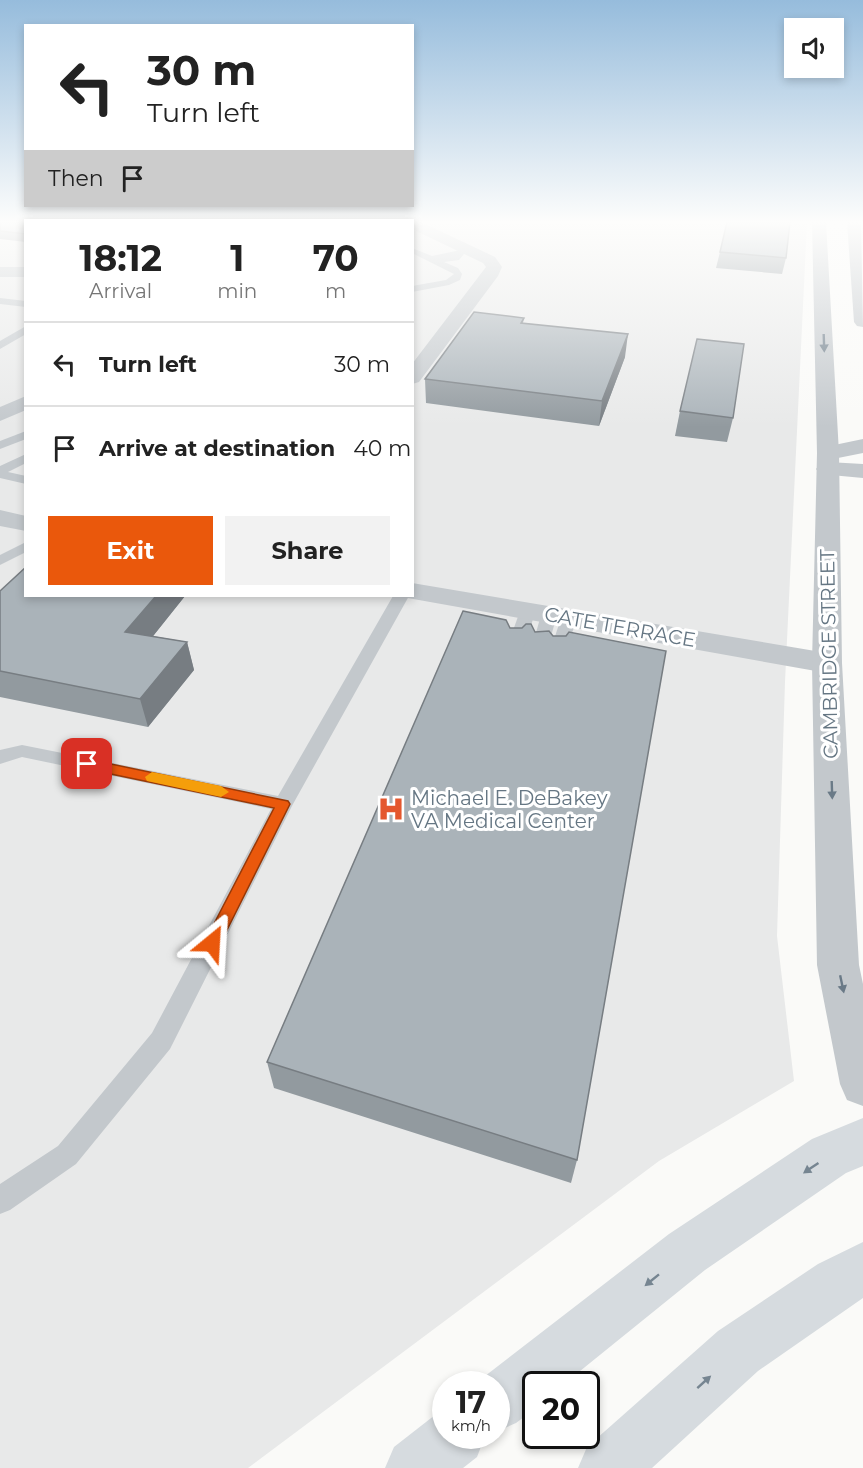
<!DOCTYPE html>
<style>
body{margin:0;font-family:Montserrat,sans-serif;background:#f2f2f2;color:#222;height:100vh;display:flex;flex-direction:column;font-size:22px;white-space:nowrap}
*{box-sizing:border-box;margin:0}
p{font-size:20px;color:#767676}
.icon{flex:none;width:33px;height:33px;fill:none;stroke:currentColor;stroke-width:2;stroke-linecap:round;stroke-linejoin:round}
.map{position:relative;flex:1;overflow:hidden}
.drawer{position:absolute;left:24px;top:219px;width:390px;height:378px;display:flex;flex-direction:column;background:#fff;border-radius:0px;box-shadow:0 3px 9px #0003}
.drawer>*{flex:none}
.guide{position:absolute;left:24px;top:24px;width:390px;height:183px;border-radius:0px;box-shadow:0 3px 9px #0003;background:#fff;color:#222;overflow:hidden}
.tools{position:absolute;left:784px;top:18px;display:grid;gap:12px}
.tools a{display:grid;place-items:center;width:60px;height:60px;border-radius:0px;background:#fff;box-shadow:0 3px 9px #0003;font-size:30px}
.speed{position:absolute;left:432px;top:1371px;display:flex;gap:12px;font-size:30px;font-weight:700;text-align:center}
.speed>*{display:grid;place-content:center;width:78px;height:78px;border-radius:50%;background:#fff;box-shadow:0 3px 9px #0003;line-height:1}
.speed small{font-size:15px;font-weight:400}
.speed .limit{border:3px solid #111;border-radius:9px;background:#fff;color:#111}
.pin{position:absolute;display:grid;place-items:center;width:51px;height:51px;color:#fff;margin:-26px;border-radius:12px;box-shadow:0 3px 9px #0006}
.me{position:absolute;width:66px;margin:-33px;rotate:27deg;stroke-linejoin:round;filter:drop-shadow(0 0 4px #0008)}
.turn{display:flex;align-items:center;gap:21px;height:126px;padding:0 24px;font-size:27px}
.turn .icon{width:78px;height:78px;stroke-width:2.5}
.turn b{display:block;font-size:42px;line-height:51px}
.then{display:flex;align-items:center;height:57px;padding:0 24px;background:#0003;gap:12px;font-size:22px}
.eta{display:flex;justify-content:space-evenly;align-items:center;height:102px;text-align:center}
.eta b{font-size:36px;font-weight:700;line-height:42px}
.button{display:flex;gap:12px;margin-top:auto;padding:12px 24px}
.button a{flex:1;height:69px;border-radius:0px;background:#ea580c;color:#fff;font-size:24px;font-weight:700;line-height:69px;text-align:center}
.button a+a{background:#f2f2f2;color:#222}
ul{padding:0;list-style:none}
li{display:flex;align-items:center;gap:18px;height:84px;padding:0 24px;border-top:2px solid #e0e0e0}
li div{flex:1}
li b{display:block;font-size:22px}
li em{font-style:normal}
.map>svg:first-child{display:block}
.built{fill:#e8e9e9}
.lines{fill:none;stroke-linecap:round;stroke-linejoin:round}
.service{fill:#c3c8cc;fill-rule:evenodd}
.minor{fill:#c3c8cc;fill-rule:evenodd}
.tertiary{fill:#c3c8cc;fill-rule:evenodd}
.primary{fill:#d6dbdf;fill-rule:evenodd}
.wall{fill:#929a9f}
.shaded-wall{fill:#777d82}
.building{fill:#aab3b9;stroke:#777d82;stroke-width:1.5}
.oneway{fill:#6a7a87}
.oneway2{fill:#768591}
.route{fill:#ea580c;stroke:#983908;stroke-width:1.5}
.slow{fill:#f59e0b}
.labels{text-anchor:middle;stroke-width:6;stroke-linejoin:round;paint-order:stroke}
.street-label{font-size:20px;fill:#657683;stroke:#fff}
.poi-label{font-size:20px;fill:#657683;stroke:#fff;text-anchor:start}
</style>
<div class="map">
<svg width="863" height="1468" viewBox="0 0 863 1468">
<rect width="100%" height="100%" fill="#fafaf8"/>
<polygon class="built" points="0,222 25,222 26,596 412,596 413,222 807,222 785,682 777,936 794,1081 659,1161 248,1468 0,1468"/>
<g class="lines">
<g class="service">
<polygon points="412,248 432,256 470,248 474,251 464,254 459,260 444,262 458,268 462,274 460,280 449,285 412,292 412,286 446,280 454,274 412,253"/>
<polygon points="0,298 26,301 26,307 0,304"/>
<polygon points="26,326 26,334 0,349 0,341"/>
<polygon points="26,431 26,439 0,449 0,441"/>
<polygon points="26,454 26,463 8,472 26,476 26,484 0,478 0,466"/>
<polygon points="26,542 26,552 0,565 0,555"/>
<polygon points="393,596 409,596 293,804 170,1049 76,1164 10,1210 0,1214 0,1184 58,1146 152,1033 271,809 22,757 0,764 0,750 22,745 278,796"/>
<polygon points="528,606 536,611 522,650 520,654 508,654 506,650 520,611"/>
<polygon points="549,610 557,615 546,654 544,658 532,658 530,654 541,615"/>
<polygon points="569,613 577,618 564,658 562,662 550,662 548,658 561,618"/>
</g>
<g class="minor">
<polygon points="412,222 421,222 495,257 502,267 498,276 419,382 412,384 412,364 486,267 483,263 412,229"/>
<rect x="0" y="267" width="26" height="10"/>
<polygon points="26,396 26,410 0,421 0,407"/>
<polygon points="863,439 863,453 828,460 820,458 817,453 820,448"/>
<polygon points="828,462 863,464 863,478 820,474 816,469 820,464"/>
<polygon points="0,510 26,516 26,531 0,526"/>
<polygon points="412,583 827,653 838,656 842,663 838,670 827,673 402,597 412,596"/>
</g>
<g class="tertiary">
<polygon points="812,222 826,222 839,453 842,663 859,965 863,984 863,1106 847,1100 840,1084 817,965 812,663 817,453"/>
<polygon points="847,222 861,222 863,327 857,326 854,322"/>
</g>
<g class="primary">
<polygon points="863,1118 863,1166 846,1173 705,1270 564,1384 536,1384 536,1408 516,1423 496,1432 496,1384 475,1384 476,1383 669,1234 812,1139"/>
<polygon points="863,1242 863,1298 758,1371 652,1468 578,1468 587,1447 718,1331 818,1264"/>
<polygon points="446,1411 446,1436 485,1436 477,1457 463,1468 385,1468 394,1447 435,1415"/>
</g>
</g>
<g class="wall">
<polygon points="0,222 26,222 26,242 0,239"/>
<polygon points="720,252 786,258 782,274 716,268"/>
<polygon points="524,318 523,323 625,357 599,426 426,403 425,379"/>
<polygon points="680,411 733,418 727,442 675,436"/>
<polygon points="0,591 26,596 185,596 153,636 187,642 194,670 148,727 0,697"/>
<polygon points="510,628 577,1160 571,1183 274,1088 267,1062"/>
</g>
<g class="shaded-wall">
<polygon points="628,334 625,357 599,426 602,401"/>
<polygon points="156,596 185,596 134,660 125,632"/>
<polygon points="187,642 194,670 148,727 140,699"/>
</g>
<g class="building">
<polygon points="0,222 26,222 26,234 0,231"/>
<polygon points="727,222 790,222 786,258 720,252"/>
<polygon points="474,312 524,318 521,323 628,334 602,401 425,379"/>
<polygon points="697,339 744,344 733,418 680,411"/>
<polygon points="26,567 26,596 156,596 125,632 187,642 140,699 0,671 0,591"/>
<polygon points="463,611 506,620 510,628 522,628 526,624 531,624 535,632 549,631 553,636 566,636 569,632 666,651 577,1160 267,1062"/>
</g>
<defs><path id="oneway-solid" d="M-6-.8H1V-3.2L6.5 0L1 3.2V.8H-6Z" transform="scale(1.5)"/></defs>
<g class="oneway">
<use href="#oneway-solid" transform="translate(824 343) rotate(88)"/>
<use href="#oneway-solid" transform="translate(832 790) rotate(88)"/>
<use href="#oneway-solid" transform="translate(842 984) rotate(78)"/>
</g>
<g class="oneway2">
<use href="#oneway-solid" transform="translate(811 1168) rotate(146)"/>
<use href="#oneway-solid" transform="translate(652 1280) rotate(141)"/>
<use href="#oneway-solid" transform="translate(704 1382) rotate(-42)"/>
</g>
<linearGradient id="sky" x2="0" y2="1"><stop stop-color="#96bcdc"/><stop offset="0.52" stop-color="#fdfdfc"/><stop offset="1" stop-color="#fdfdfc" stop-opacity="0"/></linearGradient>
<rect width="863" height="427" fill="url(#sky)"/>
<polygon class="route" points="87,759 288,801 290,804 218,948 212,950 206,948 204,943 274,808 82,768 80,764"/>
<polygon class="slow" points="152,772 221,786 229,792 221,797 147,781 145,777"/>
<defs>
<symbol id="hospital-bare" viewBox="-9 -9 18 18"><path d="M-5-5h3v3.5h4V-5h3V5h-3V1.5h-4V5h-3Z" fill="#e4572e" stroke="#fff" stroke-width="2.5" paint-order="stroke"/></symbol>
</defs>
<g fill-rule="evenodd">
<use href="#hospital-bare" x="372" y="790" width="38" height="38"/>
</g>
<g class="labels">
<g class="street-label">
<text transform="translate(620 627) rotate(10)" y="7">CATE TERRACE</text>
<text transform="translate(829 654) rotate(-91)" y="7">CAMBRIDGE STREET</text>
</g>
<g class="poi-label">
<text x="411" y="805">Michael E. DeBakey<tspan x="411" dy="23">VA Medical Center</tspan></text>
</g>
</g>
</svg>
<div class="tools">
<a><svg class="icon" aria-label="sound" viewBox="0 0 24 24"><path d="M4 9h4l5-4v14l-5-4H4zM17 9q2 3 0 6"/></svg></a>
</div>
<div class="speed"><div>17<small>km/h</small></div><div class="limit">20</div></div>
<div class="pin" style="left:87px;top:764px;background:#d93025"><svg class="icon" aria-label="arrive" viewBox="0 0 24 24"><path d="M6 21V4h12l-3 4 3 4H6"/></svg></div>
<svg class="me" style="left:212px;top:943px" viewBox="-20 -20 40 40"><path d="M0-17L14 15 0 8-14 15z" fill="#ea580c" stroke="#fff" stroke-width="4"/></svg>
<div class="guide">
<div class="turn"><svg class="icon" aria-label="left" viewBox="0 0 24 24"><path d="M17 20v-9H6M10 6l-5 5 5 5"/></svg><div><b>30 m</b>Turn left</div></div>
<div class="then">Then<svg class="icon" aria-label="arrive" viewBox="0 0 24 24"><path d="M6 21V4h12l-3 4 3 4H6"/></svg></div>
</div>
<section class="drawer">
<div class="eta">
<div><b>18:12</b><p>Arrival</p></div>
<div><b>1</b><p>min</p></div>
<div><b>70</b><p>m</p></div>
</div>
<ul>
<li><svg class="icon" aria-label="left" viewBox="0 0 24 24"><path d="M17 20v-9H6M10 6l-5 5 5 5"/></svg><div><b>Turn left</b></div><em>30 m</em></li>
<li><svg class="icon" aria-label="arrive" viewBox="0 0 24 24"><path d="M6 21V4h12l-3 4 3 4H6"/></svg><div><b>Arrive at destination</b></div><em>40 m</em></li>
</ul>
<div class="button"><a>Exit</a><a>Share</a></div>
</section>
</div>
